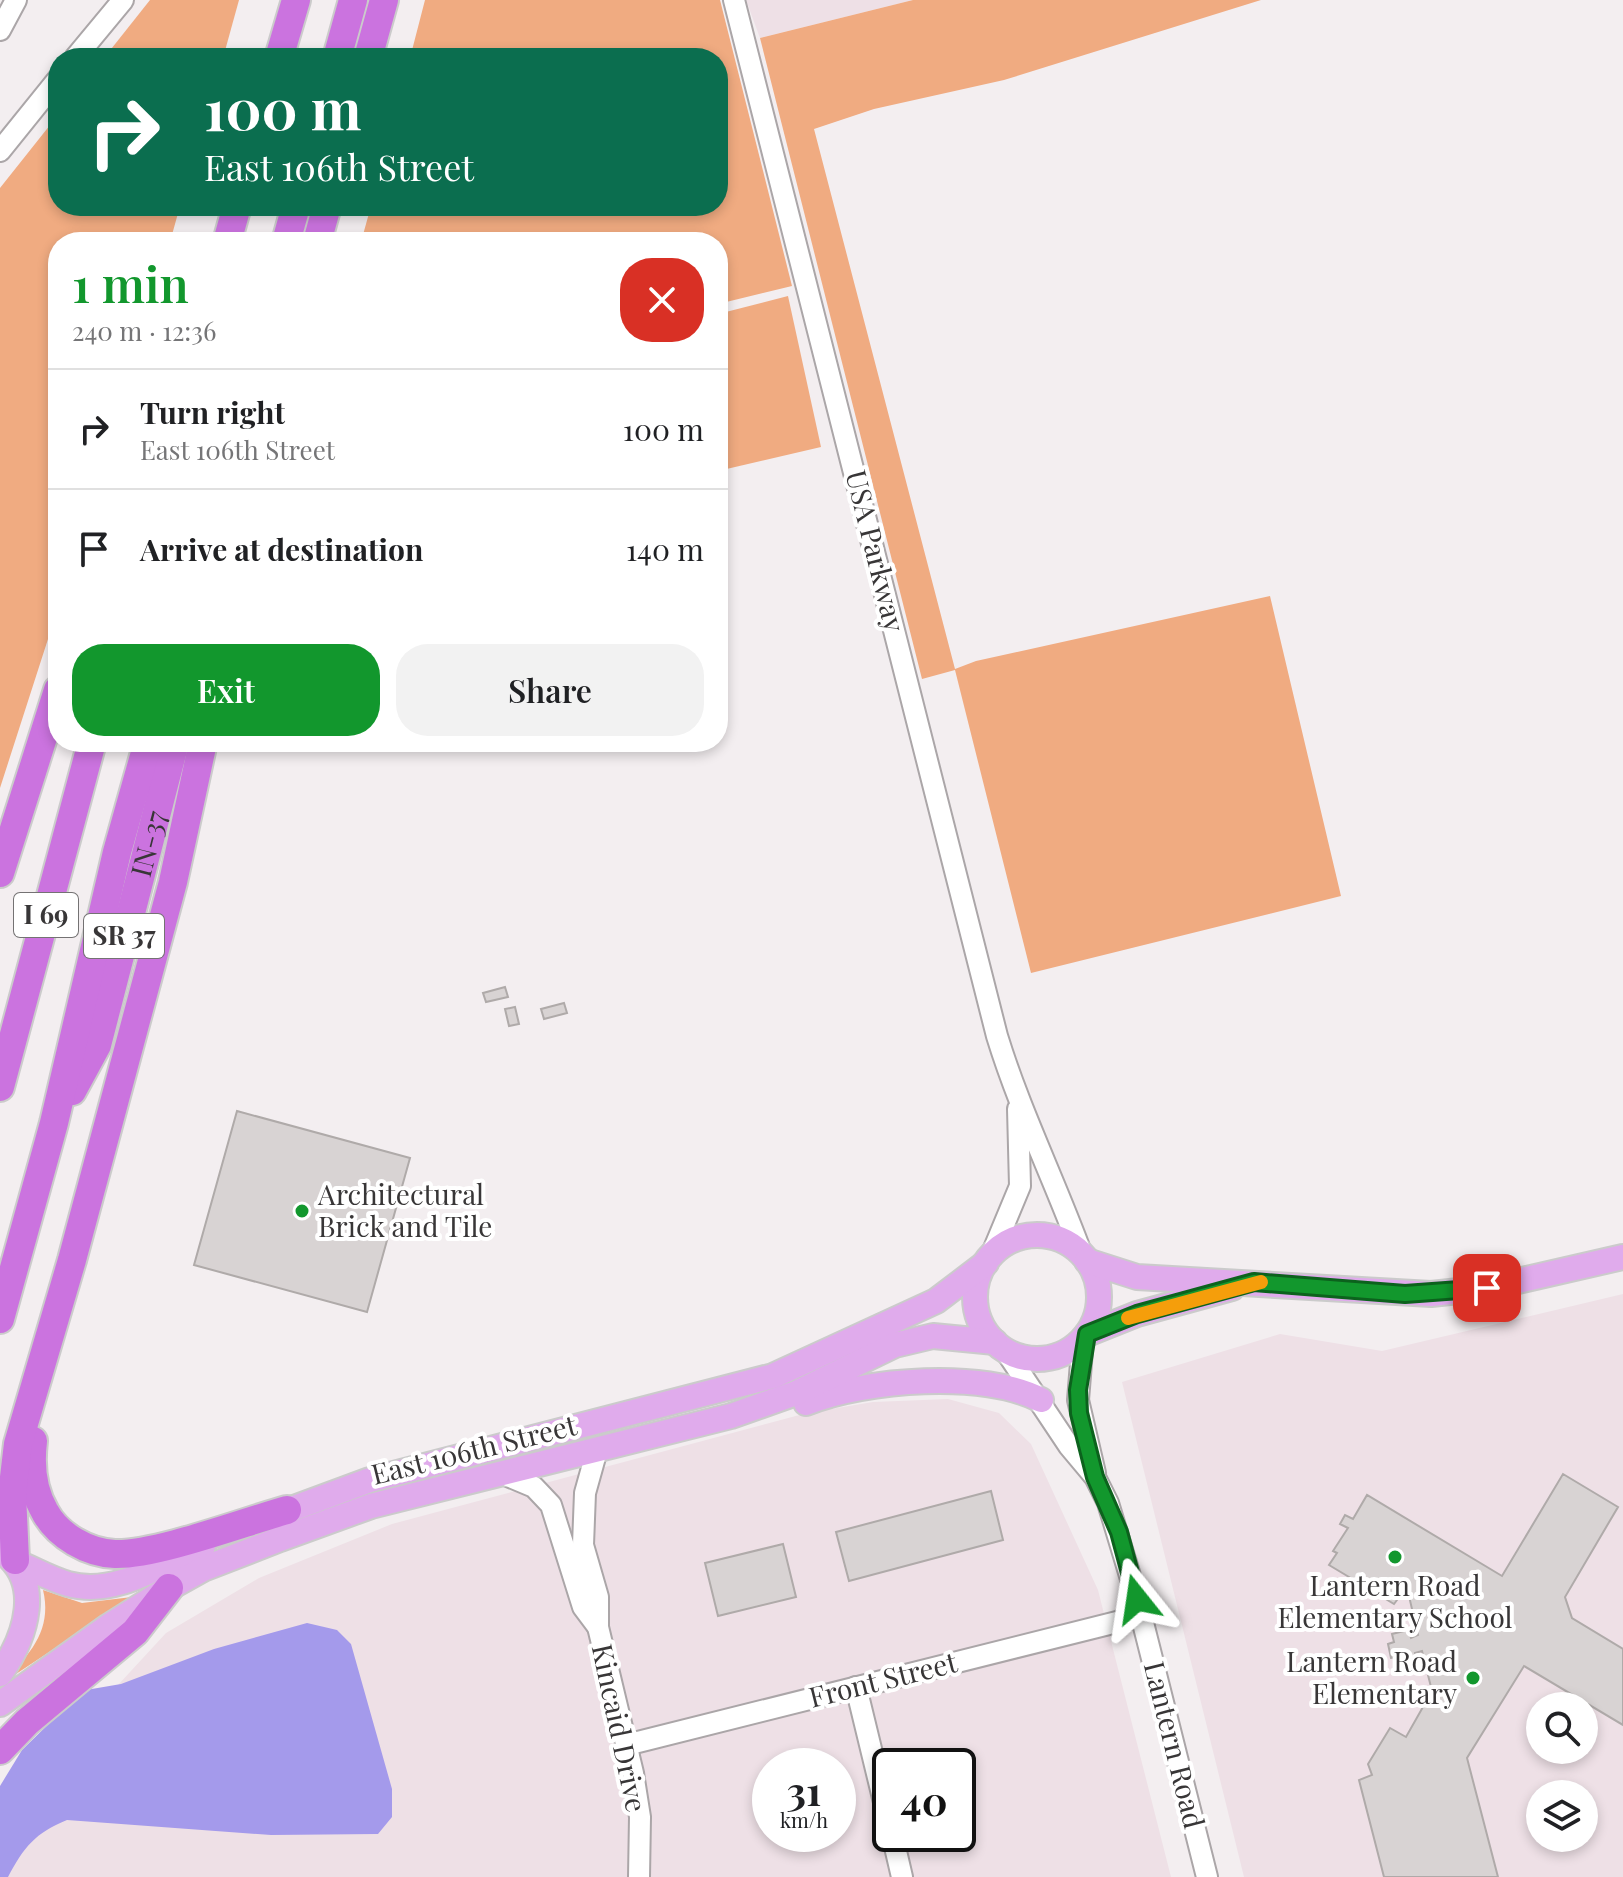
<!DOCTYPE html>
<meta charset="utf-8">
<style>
body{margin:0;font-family:"Playfair Display",serif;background:#f2f2f2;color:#202124;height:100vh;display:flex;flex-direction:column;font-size:30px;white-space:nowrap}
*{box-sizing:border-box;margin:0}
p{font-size:26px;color:#757577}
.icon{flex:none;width:44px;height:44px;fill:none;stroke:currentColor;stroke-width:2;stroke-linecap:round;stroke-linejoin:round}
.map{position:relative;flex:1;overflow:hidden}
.side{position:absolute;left:48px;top:232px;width:680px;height:520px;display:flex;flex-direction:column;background:#fff;border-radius:32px;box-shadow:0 4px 12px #0003}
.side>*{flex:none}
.top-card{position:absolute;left:48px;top:48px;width:680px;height:168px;border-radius:32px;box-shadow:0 4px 12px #0003;background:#0b6e4f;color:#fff;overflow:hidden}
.tools{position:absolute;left:1526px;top:1692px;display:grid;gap:16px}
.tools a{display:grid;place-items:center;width:72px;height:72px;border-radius:50%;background:#fff;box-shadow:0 4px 12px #0003;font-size:40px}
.speed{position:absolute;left:752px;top:1748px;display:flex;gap:16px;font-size:40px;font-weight:700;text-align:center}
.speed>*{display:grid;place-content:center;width:104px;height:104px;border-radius:50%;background:#fff;box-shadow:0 4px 12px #0003;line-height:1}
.speed small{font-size:20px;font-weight:400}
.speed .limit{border:4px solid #111;border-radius:12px;background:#fff;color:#111}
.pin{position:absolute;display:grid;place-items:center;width:68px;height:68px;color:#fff;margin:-34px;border-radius:16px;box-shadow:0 4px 12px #0006}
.me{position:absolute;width:88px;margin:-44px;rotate:345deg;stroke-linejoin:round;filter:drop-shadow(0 0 6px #0008)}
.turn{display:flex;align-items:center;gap:28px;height:168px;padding:0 24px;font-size:36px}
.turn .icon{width:104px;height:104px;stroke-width:2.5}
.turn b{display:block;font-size:56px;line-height:68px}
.round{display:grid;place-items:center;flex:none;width:84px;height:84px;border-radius:32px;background:#f2f2f2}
.overview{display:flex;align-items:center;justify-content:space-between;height:136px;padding:0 24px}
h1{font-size:48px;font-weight:600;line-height:60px;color:#12972d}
.action{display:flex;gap:16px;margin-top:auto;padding:16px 24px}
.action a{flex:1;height:92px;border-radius:32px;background:#12972d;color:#fff;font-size:32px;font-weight:600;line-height:92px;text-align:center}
.action a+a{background:#f2f2f2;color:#202124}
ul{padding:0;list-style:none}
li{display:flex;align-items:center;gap:24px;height:120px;padding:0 24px;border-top:2px solid #e0e0e0}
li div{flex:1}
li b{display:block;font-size:30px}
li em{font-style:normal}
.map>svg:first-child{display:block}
.built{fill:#eee0e6;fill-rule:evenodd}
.green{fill:#f0ab81}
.water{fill:#a49aeb}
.building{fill:#d8d3d3;stroke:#afaaa9;stroke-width:2}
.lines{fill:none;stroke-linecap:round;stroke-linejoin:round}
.minor-casing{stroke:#aba6a8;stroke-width:24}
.major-casing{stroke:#cbcbcb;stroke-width:28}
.highway-casing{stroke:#cbcbcb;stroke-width:32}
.minor{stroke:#fff;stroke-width:20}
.major{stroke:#e0abec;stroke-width:24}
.highway{stroke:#cb73df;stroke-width:28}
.route-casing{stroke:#0c621d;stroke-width:20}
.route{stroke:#12972d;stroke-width:14}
.slow{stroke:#f59e0b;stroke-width:14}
.poi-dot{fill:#12972d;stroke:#fff;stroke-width:3}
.labels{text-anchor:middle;stroke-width:8;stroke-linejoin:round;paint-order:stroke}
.shield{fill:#fff;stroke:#747273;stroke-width:2}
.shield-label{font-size:26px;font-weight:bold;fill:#383637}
.street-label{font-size:28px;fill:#383637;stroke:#fff}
.poi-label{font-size:28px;fill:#383637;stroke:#fff;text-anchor:start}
</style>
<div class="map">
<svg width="1623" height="1877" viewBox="0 0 1623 1877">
<rect width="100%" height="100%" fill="#f3eef0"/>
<g class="built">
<polygon points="746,0 913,0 760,38"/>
<path d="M 1623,1294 L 1623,1877 L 1244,1877 L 1122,1382 L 1280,1334 L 1382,1351 ZM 1540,1706 L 1584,1706 L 1584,1750 L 1540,1750 ZM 1540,1794 L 1584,1794 L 1584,1838 L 1540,1838 Z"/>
<path d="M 948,1399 L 999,1413 L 1031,1444 L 1098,1590 L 1171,1877 L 0,1877 L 35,1775 L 166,1633 L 259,1578 L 392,1524 L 807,1413 L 873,1402 ZM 770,1766 L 838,1766 L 838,1834 L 770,1834 ZM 890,1766 L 958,1766 L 958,1834 L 890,1834 Z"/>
</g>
<g class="green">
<polygon points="150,0 239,0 223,58 104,58"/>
<polygon points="425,0 720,0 792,286 718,304 718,242 361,242 371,206 718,206 718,58 410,58"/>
<polygon points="913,0 1261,0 1004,80 874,109 814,129 955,669 976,661 1270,596 1341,896 1031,973 955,670 922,679 760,38"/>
<polygon points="58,115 58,206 180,206 170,242 58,242 58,608 0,788 0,188"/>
<polygon points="788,296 821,447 718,471 718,314"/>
<path d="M 43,1590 L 82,1603 L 132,1597 L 16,1674 L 15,1669 C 37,1646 51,1623 43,1590 Z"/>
</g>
<path class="water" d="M 307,1623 L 337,1630 L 351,1644 L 392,1789 L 392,1817 L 378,1834 L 271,1835 L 67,1820 C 35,1833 24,1847 8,1877 L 0,1877 L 0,1786 L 22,1750 L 69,1704 L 86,1690 L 121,1684 L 214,1649 Z"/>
<g class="building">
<polygon points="505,987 508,997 486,1002 483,993"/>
<polygon points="564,1003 567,1013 544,1019 541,1009"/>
<polygon points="515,1007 519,1024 509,1026 505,1009"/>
<polygon points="237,1111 410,1158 367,1312 194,1265"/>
<polygon points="1563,1474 1618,1507 1565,1597 1572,1618 1623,1649 1623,1725 1524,1666 1467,1758 1498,1877 1384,1877 1359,1780 1372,1775 1368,1764 1390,1728 1406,1737 1432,1691 1422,1651 1415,1653 1416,1661 1400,1665 1398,1657 1391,1658 1388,1644 1394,1642 1392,1634 1408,1630 1411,1638 1418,1635 1409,1596 1403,1592 1394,1604 1329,1565 1337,1553 1333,1551 1348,1528 1340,1524 1345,1515 1353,1519 1367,1495 1502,1576"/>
<polygon points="991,1491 1003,1540 849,1581 836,1532"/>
<polygon points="783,1544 796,1597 718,1616 705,1563"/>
</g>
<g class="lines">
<defs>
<g id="minor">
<path d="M 734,0 L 997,1036 C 1020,1111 1055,1181 1082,1255"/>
<polyline points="0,30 16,0"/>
<polyline points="75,58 123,0"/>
<polyline points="0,151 58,79"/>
<polyline points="990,1258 1020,1186 1018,1109"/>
<polyline points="1083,1338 1078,1400 1095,1473"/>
<polyline points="1005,1350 1069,1446 1095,1477 1108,1503 1137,1599 1207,1877"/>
<polyline points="597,1450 585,1493 583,1545 598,1597 598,1627 633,1773 640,1817 639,1877"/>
<polyline points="503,1474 534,1487 551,1505 583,1607 598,1627"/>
<polyline points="856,1687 890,1827"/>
<polyline points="626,1745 1141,1616"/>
<polyline points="892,1834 902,1877"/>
</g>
<g id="major">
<circle cx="1037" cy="1297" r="62"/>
<polyline points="1087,1261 1137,1277 1431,1294 1487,1288 1623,1257"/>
<polyline points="1087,1334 1137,1314 1232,1288"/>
<path d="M 806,1403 C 865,1379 985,1370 1041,1400"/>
<polyline points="270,1517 370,1480 773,1376 936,1301 986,1263"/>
<path d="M 0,1550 C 45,1580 26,1637 0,1674"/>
<path d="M 16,1562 C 33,1569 50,1579 68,1584 C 116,1597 161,1564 203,1546"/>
<polyline points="0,1704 109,1626 169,1588 203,1569 280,1539 371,1506 731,1416 796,1393 895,1345 933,1336 995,1342"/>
</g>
<g id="highway">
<polyline points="279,58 296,0"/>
<polyline points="337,58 353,0"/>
<polyline points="368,58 384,0"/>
<polyline points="227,242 237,206"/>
<polyline points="286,242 296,206"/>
<polyline points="317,242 327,206"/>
<polyline points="0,873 58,690"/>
<polyline points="0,1087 92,742"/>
<path id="s1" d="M 72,1091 L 97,1045 L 175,742"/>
<polyline points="0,1319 54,1123 117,852 148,742"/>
<path d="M 33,1441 C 30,1466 32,1490 45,1512 C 58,1536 88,1553 115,1554 C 157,1555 244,1522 287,1510"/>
<polyline points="15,1560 12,1494 18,1444 72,1260 173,882 203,742"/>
<polyline points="0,1750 27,1722 135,1632 169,1588"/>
</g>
</defs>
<use href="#minor" class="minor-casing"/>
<use href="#major" class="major-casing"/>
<use href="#highway" class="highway-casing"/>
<use href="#minor" class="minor"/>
<use href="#major" class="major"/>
<use href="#highway" class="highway"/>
</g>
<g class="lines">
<defs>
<polyline id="route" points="1137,1599 1119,1532 1095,1477 1079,1413 1078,1390 1087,1334 1137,1314 1254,1282 1405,1294 1487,1288"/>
</defs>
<use href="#route" class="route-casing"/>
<use href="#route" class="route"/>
<polyline class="slow" points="1128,1318 1261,1282"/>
</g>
<g class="poi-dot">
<circle cx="302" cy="1211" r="8"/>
<circle cx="1395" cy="1557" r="8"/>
<circle cx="1473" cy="1678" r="8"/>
</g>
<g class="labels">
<g class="shield">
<rect x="14" y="893" width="64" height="44" rx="6"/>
<rect x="84" y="914" width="80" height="44" rx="6"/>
</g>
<g class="shield-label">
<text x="46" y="924">I 69</text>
<text x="124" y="945">SR 37</text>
</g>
<g class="street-label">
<text transform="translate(875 551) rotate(76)" y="10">USA Parkway</text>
<text dy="10" stroke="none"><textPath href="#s1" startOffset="260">IN-37</textPath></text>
<text transform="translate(474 1450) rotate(-14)" y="10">East 106th Street</text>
<text transform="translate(883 1680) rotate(-14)" y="10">Front Street</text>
<text transform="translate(619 1728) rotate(78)" y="10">Kincaid Drive</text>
<text transform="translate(1174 1745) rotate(76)" y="10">Lantern Road</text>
</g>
<g class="poi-label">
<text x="318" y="1205">Architectural<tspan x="318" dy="32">Brick and Tile</tspan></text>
<text x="1395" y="1596" text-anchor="middle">Lantern Road<tspan x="1395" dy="32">Elementary School</tspan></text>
<text x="1457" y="1672" text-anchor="end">Lantern Road<tspan x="1457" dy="32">Elementary</tspan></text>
</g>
</g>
</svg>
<div class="tools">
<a><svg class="icon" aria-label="search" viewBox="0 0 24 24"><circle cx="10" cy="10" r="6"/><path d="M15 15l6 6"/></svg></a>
<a><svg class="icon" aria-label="layers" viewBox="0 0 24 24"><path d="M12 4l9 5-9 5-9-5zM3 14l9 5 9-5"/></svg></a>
</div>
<div class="speed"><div>31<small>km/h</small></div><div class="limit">40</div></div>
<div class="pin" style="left:1487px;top:1288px;background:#d93025"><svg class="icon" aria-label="arrive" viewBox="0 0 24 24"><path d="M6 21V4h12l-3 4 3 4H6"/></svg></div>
<svg class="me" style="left:1137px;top:1599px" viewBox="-20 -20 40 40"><path d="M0-17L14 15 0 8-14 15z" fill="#12972d" stroke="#fff" stroke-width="4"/></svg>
<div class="top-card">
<div class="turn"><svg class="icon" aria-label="right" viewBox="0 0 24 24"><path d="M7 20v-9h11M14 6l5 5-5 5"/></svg><div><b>100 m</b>East 106th Street</div></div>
</div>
<section class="side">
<div class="overview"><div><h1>1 min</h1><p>240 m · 12:36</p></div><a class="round" style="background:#d93025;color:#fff"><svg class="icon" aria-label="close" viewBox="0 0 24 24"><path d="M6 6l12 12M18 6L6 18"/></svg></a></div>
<ul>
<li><svg class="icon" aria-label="right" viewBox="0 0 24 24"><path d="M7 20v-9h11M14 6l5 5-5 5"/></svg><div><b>Turn right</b><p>East 106th Street</p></div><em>100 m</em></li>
<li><svg class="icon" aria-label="arrive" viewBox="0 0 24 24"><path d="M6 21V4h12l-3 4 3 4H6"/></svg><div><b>Arrive at destination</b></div><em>140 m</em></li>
</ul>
<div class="action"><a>Exit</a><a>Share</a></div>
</section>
</div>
